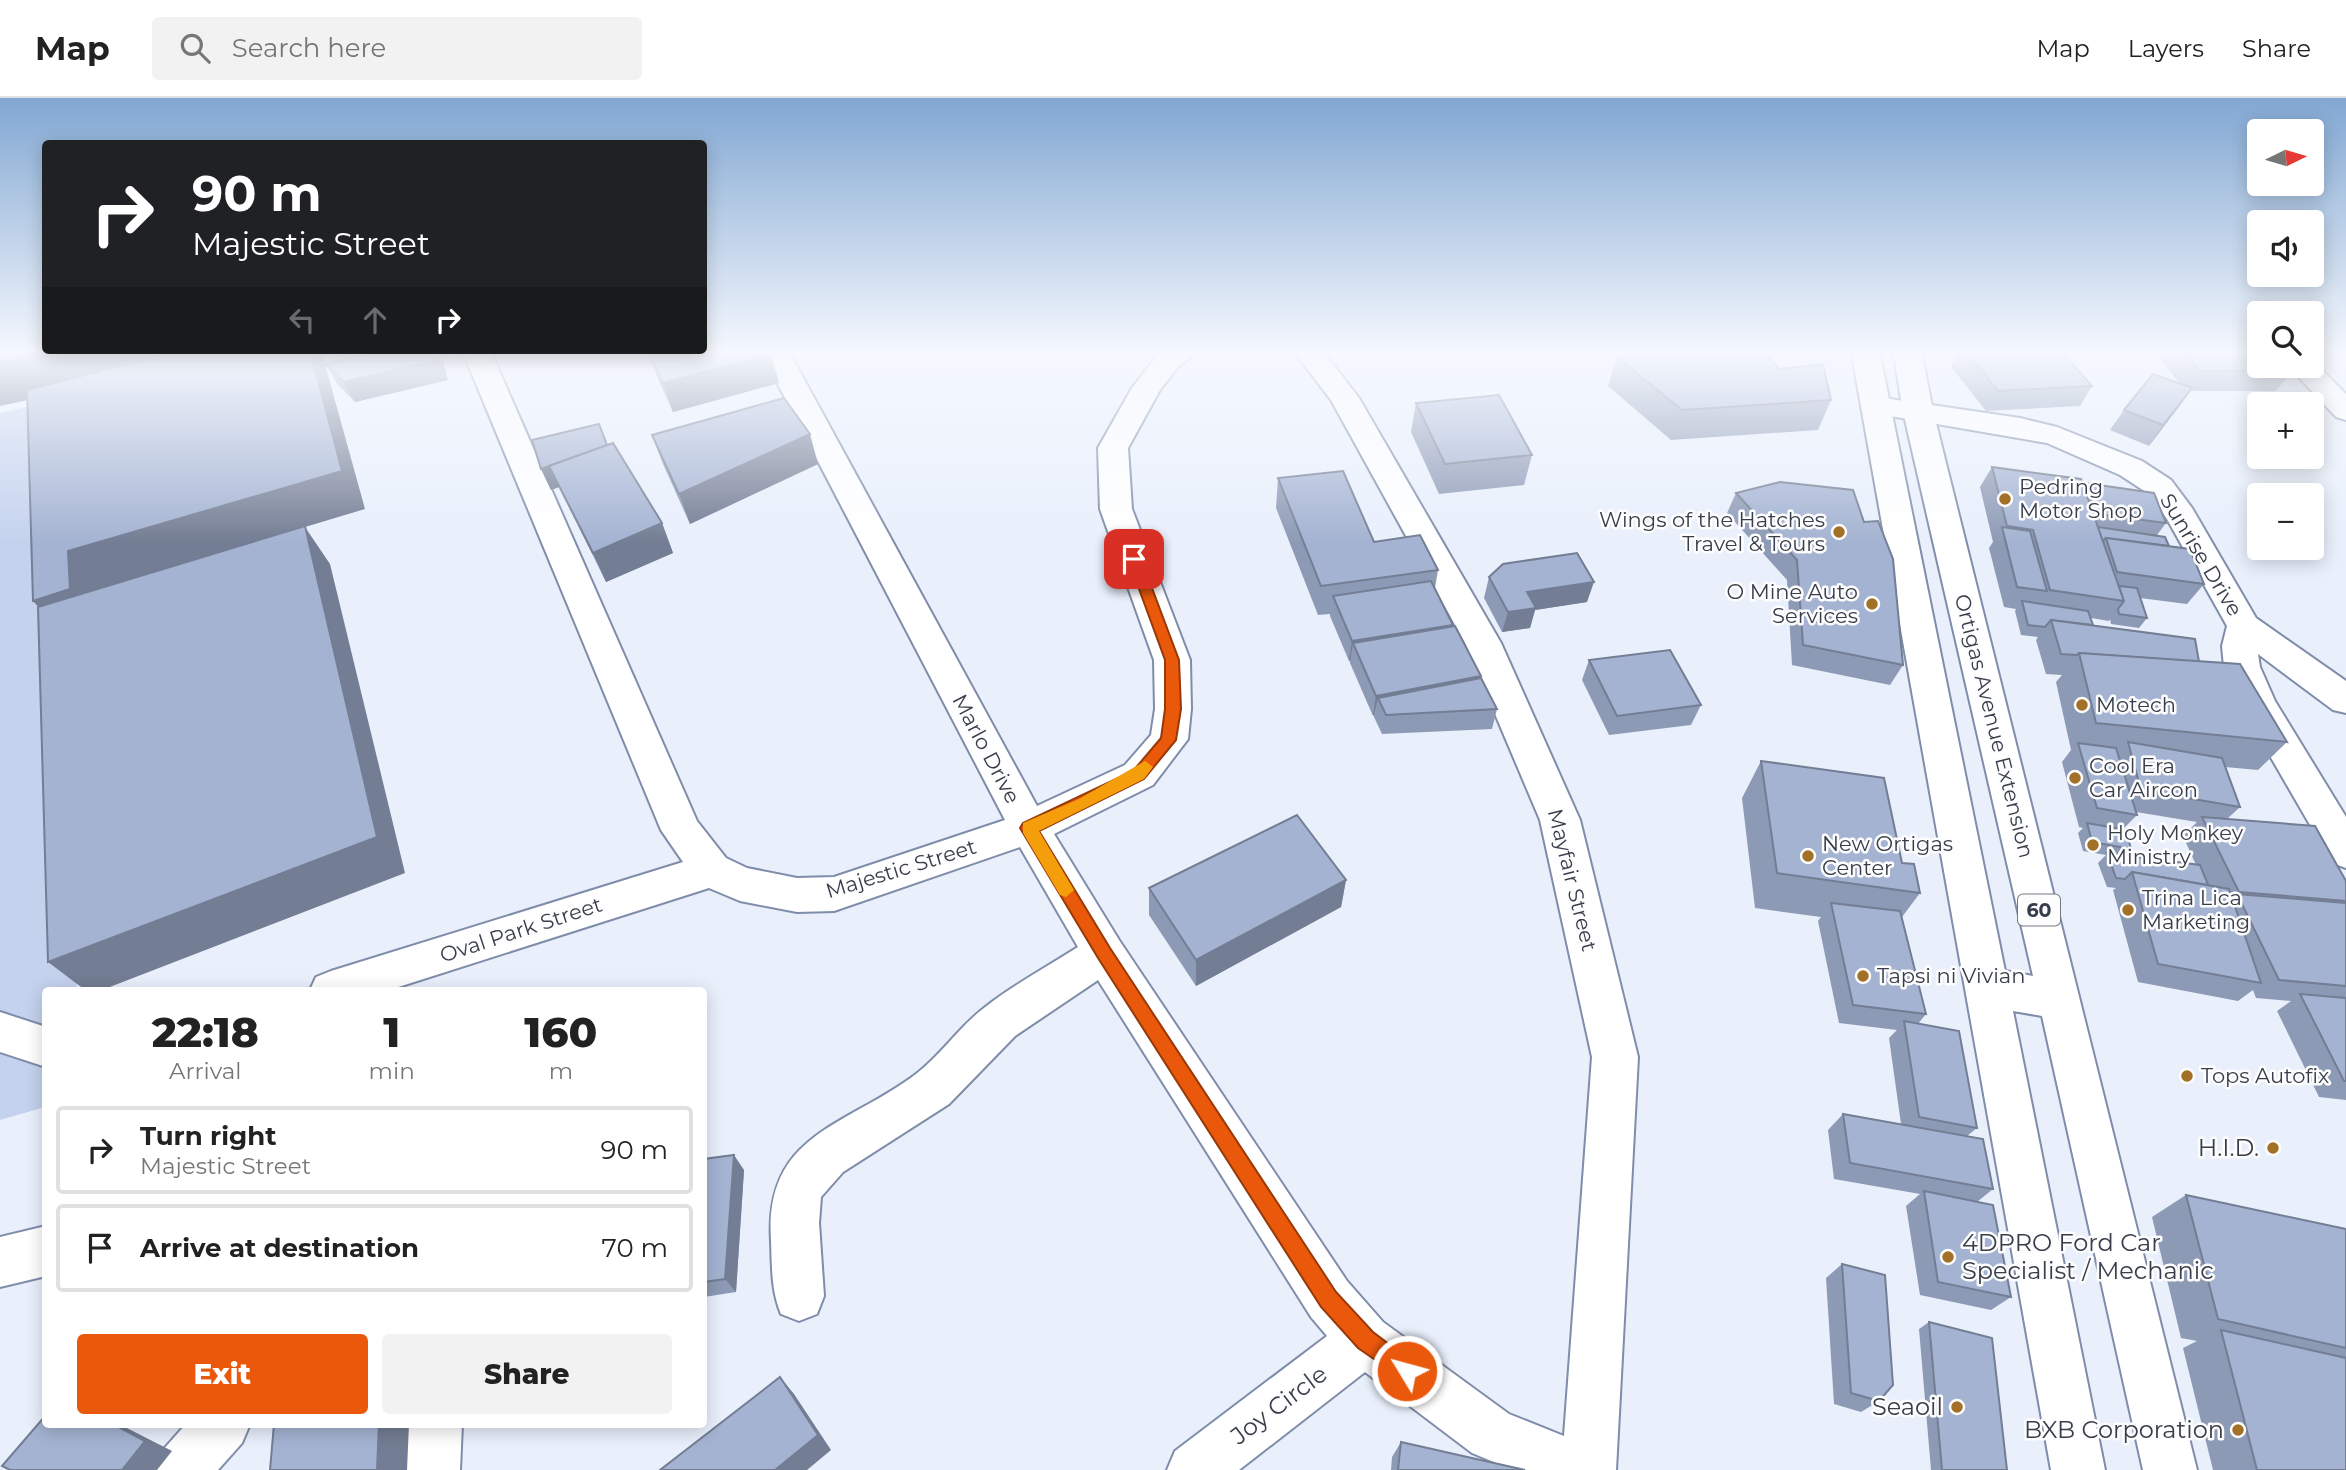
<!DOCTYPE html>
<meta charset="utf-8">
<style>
body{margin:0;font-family:Montserrat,sans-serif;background:#f2f2f2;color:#222;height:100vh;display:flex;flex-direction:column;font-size:26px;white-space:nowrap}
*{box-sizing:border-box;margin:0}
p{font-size:23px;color:#767676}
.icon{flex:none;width:38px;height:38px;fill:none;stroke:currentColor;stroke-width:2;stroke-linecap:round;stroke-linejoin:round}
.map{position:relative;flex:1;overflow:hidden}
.panel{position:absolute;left:42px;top:889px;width:665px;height:441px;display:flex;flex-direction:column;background:#fff;border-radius:7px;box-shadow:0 4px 18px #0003}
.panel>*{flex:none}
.top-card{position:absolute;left:42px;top:42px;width:665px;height:214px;border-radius:7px;box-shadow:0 4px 18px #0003;background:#202124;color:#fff;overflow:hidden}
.needle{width:46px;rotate:85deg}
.buttons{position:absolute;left:2247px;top:21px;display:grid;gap:14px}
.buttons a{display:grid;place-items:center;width:77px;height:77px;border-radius:7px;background:#fff;box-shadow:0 4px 18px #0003;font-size:35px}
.pin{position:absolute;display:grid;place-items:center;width:60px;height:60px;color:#fff;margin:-30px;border-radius:14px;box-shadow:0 4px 10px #0006}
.me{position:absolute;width:77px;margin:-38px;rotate:307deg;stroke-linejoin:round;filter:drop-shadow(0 0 5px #0008)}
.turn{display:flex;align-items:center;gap:24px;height:147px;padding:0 35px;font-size:32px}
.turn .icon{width:91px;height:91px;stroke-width:2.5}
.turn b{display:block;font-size:49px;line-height:60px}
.lanes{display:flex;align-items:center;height:66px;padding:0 35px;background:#0003;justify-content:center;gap:35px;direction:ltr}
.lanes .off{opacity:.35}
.eta{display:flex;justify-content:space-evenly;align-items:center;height:119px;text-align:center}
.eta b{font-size:42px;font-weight:800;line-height:49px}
.primary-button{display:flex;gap:14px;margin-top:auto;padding:14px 35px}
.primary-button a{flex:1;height:80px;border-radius:7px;background:#ea580c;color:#fff;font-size:28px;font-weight:800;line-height:80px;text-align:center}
.primary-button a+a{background:#f2f2f2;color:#222}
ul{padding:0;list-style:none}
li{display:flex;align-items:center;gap:21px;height:88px;margin:0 14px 10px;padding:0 21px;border:4px solid #e0e0e0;border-radius:7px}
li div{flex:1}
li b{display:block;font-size:26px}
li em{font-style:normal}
header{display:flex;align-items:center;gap:42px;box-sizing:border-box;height:98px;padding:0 35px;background:#fff;border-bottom:2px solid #e0e0e0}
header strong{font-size:33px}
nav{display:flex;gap:38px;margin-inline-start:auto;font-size:24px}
.search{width:490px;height:63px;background:#f2f2f2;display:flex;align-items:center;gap:18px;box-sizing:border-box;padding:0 24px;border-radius:7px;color:#767676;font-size:26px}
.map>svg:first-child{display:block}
.green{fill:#c4d2ee}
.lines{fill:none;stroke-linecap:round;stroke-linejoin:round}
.minor-casing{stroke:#7f8daa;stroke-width:4}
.primary-casing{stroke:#7f8daa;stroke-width:4}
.minor{fill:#fff;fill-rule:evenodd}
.primary{fill:#fff;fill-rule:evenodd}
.wall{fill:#8d9ab5;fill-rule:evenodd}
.shaded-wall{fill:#737d93}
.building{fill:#a4b3d2;stroke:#737d93;stroke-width:2}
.route{fill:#ea580c;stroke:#983908;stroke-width:2}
.slow{fill:#f59e0b}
.poi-dot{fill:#a27026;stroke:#fdfdfd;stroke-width:2.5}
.labels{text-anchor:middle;stroke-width:5;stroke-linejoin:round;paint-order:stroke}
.shield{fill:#fdfdfd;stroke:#727780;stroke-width:2}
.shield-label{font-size:19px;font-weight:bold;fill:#373d4a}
.poi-label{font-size:21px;fill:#373d4a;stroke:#fdfdfd;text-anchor:start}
.street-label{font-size:21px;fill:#373d4a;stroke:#fdfdfd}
.near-poi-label{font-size:24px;fill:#373d4a;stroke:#fdfdfd;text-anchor:end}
.near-street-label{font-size:24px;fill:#373d4a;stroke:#fdfdfd}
</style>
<header>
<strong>Map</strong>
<div class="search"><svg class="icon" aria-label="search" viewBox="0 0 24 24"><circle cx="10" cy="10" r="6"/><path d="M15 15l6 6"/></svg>Search here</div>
<nav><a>Map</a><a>Layers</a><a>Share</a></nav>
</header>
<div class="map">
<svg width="2346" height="1372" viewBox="0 0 2346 1372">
<rect width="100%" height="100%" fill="#e9f0fc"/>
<polygon class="green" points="48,304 77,892 46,892 45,1009 0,1022 0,315"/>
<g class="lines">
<defs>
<g id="minor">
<path d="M 462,252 L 490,252 L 697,723 L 726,760 L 747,770 L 797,780 L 834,779 L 1005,722 L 760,252 L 788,252 L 1037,708 L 1125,667 L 1151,637 L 1155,611 L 1154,562 L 1100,411 L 1098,350 L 1132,290 L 1157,258 L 1165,252 L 1199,252 L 1177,270 L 1160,292 L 1128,350 L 1132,411 L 1190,562 L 1191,611 L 1188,641 L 1153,687 L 1054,736 L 1119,842 L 1347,1183 L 1383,1224 L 1509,1316 L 1564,1338 L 1592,959 L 1540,722 L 1465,545 L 1331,302 L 1293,252 L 1322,252 L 1359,300 L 1501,545 L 1580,722 L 1638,959 L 1616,1372 L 1513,1372 L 1472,1355 L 1365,1274 L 1239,1372 L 1167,1372 L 1175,1353 L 1327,1238 L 1311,1219 L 1098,882 L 1015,938 L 949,1006 L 843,1074 L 821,1099 L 819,1125 L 824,1198 L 817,1216 L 799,1223 L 781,1216 C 771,1192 772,1168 771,1143 C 764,1035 846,1029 916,976 C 941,957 959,929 984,910 C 1013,887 1047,869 1078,849 L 1020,749 L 834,813 L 797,814 L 740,803 L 709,790 L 389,892 L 310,892 L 316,879 L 331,873 L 683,764 L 661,732 Z"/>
<polygon points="2312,262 2346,296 2346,322 2336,319 2288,268 2312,268"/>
<polygon points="1877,299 2020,320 2057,329 2142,363 2171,382 2192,410 2256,520 2346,583 2346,615 2333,612 2258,556 2260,569 2275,603 2346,719 2346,770 2332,765 2240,606 2224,569 2222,548 2227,528 2167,421 2149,396 2120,377 2047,345 1867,314 1862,308 1867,302"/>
<polygon points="0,914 46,929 46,969 0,954"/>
<polygon points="46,1128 46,1178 0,1189 0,1139"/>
<polygon points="186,1326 250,1326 242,1345 218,1372 154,1372 162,1353"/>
<polygon points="408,1326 462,1326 460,1372 406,1372"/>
</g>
<polygon id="primary" points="1851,252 1879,252 2005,873 2033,878 1903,313 1893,252 1921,252 1933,313 2197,1372 2143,1372 2042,918 2013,913 2105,1372 2051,1372"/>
</defs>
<use href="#minor" class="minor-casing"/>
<use href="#primary" class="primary-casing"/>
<use href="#minor" class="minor"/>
<use href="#primary" class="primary"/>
</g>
<g class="wall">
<polygon points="645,252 769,252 779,285 673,314"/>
<polygon points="1680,252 1796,252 1765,254 1779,271 1831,302 1818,332 1671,342 1608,288 1617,259"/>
<polygon points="1959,252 2060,252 2092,288 2080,308 1986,313 1951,269"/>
<polygon points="2153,252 2259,252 2292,273 2276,293 2190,293 2149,348 2110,332 2124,312 2180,286"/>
<polygon points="442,261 448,282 355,304 337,286 326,266"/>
<polygon points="1416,305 1532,357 1524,387 1439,396 1411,334"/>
<polygon points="652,337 818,366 690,426 663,366"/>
<polygon points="608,347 662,425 673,455 606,484 559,389 551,392 541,371"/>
<path d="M 1992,369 L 2084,388 L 2085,385 L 2166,425 L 2157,437 L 2169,448 L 2204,486 L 2187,506 L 2140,500 L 2147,520 L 2139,530 L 2111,526 L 2110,521 L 2109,523 L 2091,520 L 2093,527 L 2199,564 L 2287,644 L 2258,672 L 2225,669 L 2240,709 L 2227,721 L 2346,783 L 2346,1002 L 2319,999 L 2277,913 L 2291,903 L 2256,900 L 2253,892 L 2238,903 L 2138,884 L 2113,792 L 2116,790 L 2107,789 L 2098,765 L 2106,757 L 2083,753 L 2078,735 L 2083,730 L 2079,729 L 2062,664 L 2071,652 L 2056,584 L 2062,577 L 2046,576 L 2036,542 L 2038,539 L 2021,537 L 2015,513 L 2016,511 L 2004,509 L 1989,450 L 1993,444 L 1980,389 ZM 2136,714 L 2197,724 L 2183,738 L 2196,767 L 2124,758 L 2131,751 L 2123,731 L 2137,717 Z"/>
<polygon points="1278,380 1374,444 1438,472 1435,490 1453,529 1497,611 1492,631 1382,636 1374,619 1374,617 1373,618 1350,565 1350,563 1349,563 1330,518 1330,516 1318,517 1276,410"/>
<polygon points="1736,395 1903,567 1890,587 1792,567 1787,482 1727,415"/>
<polygon points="1489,479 1587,504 1535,512 1530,530 1502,534 1484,500"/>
<polygon points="1589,562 1701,607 1691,627 1609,637 1582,582"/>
<polygon points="1761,663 1902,765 1920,795 1902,819 1926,916 1918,926 1977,1030 1967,1038 1993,1091 1977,1104 2011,1199 1991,1212 1920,1197 1906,1108 1920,1096 1834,1081 1828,1032 1843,1016 1901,1026 1889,940 1897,932 1839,925 1818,823 1821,819 1755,810 1742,700"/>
<polygon points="1346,782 1341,809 1196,888 1149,817 1149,790"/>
<polygon points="704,1061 744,1072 736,1194 704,1199"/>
<polygon points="2186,1097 2346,1131 2346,1372 2213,1372 2183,1250 2197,1243 2181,1240 2152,1119"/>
<polygon points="1842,1166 1879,1303 1861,1314 1834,1306 1826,1180"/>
<polygon points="1929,1224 2007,1372 1931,1372 1919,1231"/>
<polygon points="1401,1344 1525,1372 1391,1372 1392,1359"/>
</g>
<g class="shaded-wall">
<polygon points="55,252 236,252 236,258 0,308 0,264"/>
<polygon points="310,252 319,252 323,259 365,411 305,429 330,466 405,775 102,892 85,892 48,864 67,540 33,503 68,453"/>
<polygon points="436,252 438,252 442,261 448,282 355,304 344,284"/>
<polygon points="771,256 779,285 673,314 663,285"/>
<polygon points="2192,290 2178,310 2149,348 2163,327"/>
<polygon points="810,336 818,366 690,426 679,396"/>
<polygon points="550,369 559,389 551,392 541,371"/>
<polygon points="662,425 673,455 606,484 593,455"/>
<polygon points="1594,484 1587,504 1535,512 1530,530 1502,534 1508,514 1527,494"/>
<polygon points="1453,527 1449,547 1353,545 1350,563 1349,563 1352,543"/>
<polygon points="1481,578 1475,598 1378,600 1374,617 1373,618 1376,598"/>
<polygon points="1346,782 1341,809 1196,888 1196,862"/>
<polygon points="734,1057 744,1072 736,1194 725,1181"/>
<polygon points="780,1279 794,1296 831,1352 807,1372 775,1372"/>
<polygon points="113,1326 119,1326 172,1353 157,1372 122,1372"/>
<polygon points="379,1326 409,1326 407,1372 377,1372"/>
</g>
<g class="building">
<polygon points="0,252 55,252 0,264"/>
<polygon points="182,252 310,252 342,373 68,453 70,491 33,503 27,292"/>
<polygon points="383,252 436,252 438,262 344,284 326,266"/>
<polygon points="648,252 769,252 771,256 663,285"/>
<polygon points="1680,252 1764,252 1779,271 1823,266 1831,302 1682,312 1617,259"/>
<polygon points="1965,252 2060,252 2092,288 1998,293"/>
<polygon points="2183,252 2259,252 2259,268 2287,268 2292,273 2200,273"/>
<polygon points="2153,276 2192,290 2163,327 2124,312"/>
<polygon points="1499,297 1532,357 1445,366 1416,305"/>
<polygon points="784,300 810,336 679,396 652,337"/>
<polygon points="599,326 607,347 541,371 532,342"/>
<polygon points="613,345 662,425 593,455 549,368"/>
<polygon points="1992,369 2081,381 2124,503 2050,492 2033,432 2007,428"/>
<polygon points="1343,373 1374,444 1420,437 1438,472 1321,488 1278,380"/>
<polygon points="1780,384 1853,392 1864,424 1878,423 1893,461 1903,567 1803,547 1797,462 1736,395"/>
<polygon points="2085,385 2154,395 2166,425 2096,416"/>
<polygon points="305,428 377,739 48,864 38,509"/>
<polygon points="2002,429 2030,433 2047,493 2017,489"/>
<polygon points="2098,429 2165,439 2169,448 2106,440 2103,443"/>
<polygon points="2106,440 2190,451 2204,486 2117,474"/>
<polygon points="1577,455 1594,484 1527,494 1536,510 1508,514 1489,479 1503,466"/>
<polygon points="1431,483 1453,527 1352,543 1333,498"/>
<polygon points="2119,488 2137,490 2147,520 2119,516 2118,511 2124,503"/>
<polygon points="2022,503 2088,513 2093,527 2051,522 2045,529 2028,527"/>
<polygon points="2051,522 2195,541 2199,564 2079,555 2077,557 2061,556"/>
<polygon points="1455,528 1481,578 1376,598 1353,545"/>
<polygon points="1670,552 1701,607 1617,618 1589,562"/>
<polygon points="2079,555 2240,566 2287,644 2096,625"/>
<polygon points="1481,580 1497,611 1386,617 1378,600"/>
<polygon points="2128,644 2222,660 2240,709 2141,692"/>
<polygon points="2078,645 2116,650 2137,717 2097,710"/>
<polygon points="1761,663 1884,680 1902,765 1914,766 1920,795 1777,775"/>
<polygon points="1297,717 1346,782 1196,862 1149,790"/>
<polygon points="2202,719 2315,728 2346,783 2346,803 2239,794"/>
<polygon points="2087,725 2126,732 2131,751 2092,744"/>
<polygon points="2107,755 2200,767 2208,787 2132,774 2125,781 2116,780"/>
<polygon points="2132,774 2229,791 2261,885 2158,866"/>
<polygon points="2237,796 2346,805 2346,888 2279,882"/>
<polygon points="1831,805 1900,813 1926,916 1853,907"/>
<polygon points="2300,896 2346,900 2346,983 2344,983"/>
<polygon points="1904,923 1959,933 1977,1030 1919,1019"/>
<polygon points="1843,1016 1983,1041 1993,1091 1850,1065"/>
<polygon points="734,1057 725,1181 704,1184 704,1061"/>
<polygon points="1924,1093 1993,1107 2011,1199 1938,1184"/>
<polygon points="2186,1097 2346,1131 2346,1250 2218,1221"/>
<polygon points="1842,1166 1885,1177 1893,1287 1879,1303 1851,1295"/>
<polygon points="1929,1224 1992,1240 2007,1372 1942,1372"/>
<polygon points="2221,1232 2346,1260 2346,1372 2257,1372"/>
<polygon points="780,1279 818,1337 775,1372 660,1372"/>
<polygon points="46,1317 46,1326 113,1326 145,1343 122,1372 10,1372 2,1368"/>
<polygon points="274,1326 379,1326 377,1372 270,1372"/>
<polygon points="1401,1344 1525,1372 1398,1372"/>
</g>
<linearGradient id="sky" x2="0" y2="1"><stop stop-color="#81a7d2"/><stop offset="0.57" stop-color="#f5f8fe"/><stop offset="1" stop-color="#f5f8fe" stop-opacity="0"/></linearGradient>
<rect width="2346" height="445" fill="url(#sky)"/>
<polygon class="route" points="1134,457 1141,461 1179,562 1181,611 1176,642 1144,681 1039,733 1110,850 1336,1194 1373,1234 1415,1266 1418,1273 1415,1281 1407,1284 1358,1250 1321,1209 1098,860 1020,730 1023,725 1133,673 1161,640 1165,611 1165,562 1128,461"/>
<polygon class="slow" points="1145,663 1153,669 1144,681 1039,733 1074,792 1066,799 1060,797 1023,735 1023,725 1079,701"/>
<g class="poi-dot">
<circle cx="2005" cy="401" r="7"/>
<circle cx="1839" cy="434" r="7"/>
<circle cx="1872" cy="506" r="7"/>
<circle cx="2082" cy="607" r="7"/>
<circle cx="2075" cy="680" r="7"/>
<circle cx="2093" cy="747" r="7"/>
<circle cx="1808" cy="758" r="7"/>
<circle cx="2128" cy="812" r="7"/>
<circle cx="1863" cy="878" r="7"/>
<circle cx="2187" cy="978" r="7"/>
<circle cx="2273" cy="1050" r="7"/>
<circle cx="1948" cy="1159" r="7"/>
<circle cx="1957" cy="1309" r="7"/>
<circle cx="2238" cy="1332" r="7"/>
</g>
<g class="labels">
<rect class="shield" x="2018" y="796.5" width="42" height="31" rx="5"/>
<g class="shield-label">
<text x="2039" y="819">60</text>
</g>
<g class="poi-label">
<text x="2019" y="396">Pedring<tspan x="2019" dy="24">Motor Shop</tspan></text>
<text x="1825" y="429" text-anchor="end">Wings of the Hatches<tspan x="1825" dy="24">Travel &amp; Tours</tspan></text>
<text x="1858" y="501" text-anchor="end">O Mine Auto<tspan x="1858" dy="24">Services</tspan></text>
<text x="2096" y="614">Motech</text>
<text x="2089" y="675">Cool Era<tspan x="2089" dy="24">Car Aircon</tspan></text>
<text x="2107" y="742">Holy Monkey<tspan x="2107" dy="24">Ministry</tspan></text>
<text x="1822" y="753">New Ortigas<tspan x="1822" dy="24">Center</tspan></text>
<text x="2142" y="807">Trina Lica<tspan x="2142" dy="24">Marketing</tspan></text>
<text x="1877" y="885">Tapsi ni Vivian</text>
<text x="2201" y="985">Tops Autofix</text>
</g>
<g class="street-label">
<text transform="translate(2201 457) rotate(59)" y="7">Sunrise Drive</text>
<text transform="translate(1994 628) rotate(76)" y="7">Ortigas Avenue Extension</text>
<text transform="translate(986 651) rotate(62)" y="7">Marlo Drive</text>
<text transform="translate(901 771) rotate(-17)" y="7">Majestic Street</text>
<text transform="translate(1572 782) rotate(76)" y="7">Mayfair Street</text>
<text transform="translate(521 832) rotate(-18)" y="7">Oval Park Street</text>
</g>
<g class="near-poi-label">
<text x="2259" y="1058">H.I.D.</text>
<text x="1962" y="1153" text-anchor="start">4DPRO Ford Car<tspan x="1962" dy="28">Specialist / Mechanic</tspan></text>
<text x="1943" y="1317">Seaoil</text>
<text x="2224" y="1340">BXB Corporation</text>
</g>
<g class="near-street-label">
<text transform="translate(1279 1307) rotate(-37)" y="8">Joy Circle</text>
</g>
</g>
</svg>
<div class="buttons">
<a><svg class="needle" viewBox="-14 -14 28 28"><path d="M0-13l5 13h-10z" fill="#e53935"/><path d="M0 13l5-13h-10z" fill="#767676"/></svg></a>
<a><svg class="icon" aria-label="sound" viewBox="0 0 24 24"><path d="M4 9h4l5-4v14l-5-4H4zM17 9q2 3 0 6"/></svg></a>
<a><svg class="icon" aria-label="search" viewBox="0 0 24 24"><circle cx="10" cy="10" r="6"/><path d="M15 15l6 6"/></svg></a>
<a>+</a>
<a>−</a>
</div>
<div class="pin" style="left:1134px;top:461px;background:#d93025"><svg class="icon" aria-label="arrive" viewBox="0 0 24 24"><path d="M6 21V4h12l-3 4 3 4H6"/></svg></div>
<svg class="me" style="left:1407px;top:1273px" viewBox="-20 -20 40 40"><circle r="17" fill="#ea580c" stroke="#fff" stroke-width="3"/><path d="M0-11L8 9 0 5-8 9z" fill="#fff"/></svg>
<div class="top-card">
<div class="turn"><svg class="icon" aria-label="right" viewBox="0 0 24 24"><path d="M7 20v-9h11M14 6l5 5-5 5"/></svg><div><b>90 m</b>Majestic Street</div></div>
<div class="lanes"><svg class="icon off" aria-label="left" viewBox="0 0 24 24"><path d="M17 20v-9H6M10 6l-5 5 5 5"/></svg><svg class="icon off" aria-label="ahead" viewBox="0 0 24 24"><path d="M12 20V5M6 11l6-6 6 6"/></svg><svg class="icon" aria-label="right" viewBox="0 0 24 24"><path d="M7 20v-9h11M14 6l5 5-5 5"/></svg></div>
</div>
<section class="panel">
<div class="eta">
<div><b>22:18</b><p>Arrival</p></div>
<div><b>1</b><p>min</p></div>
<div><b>160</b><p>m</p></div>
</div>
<ul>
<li><svg class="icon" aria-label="right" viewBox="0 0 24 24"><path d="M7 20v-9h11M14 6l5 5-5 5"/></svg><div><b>Turn right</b><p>Majestic Street</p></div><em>90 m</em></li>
<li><svg class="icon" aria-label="arrive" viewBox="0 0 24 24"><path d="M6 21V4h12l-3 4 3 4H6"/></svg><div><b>Arrive at destination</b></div><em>70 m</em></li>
</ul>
<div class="primary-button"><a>Exit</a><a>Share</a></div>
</section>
</div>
